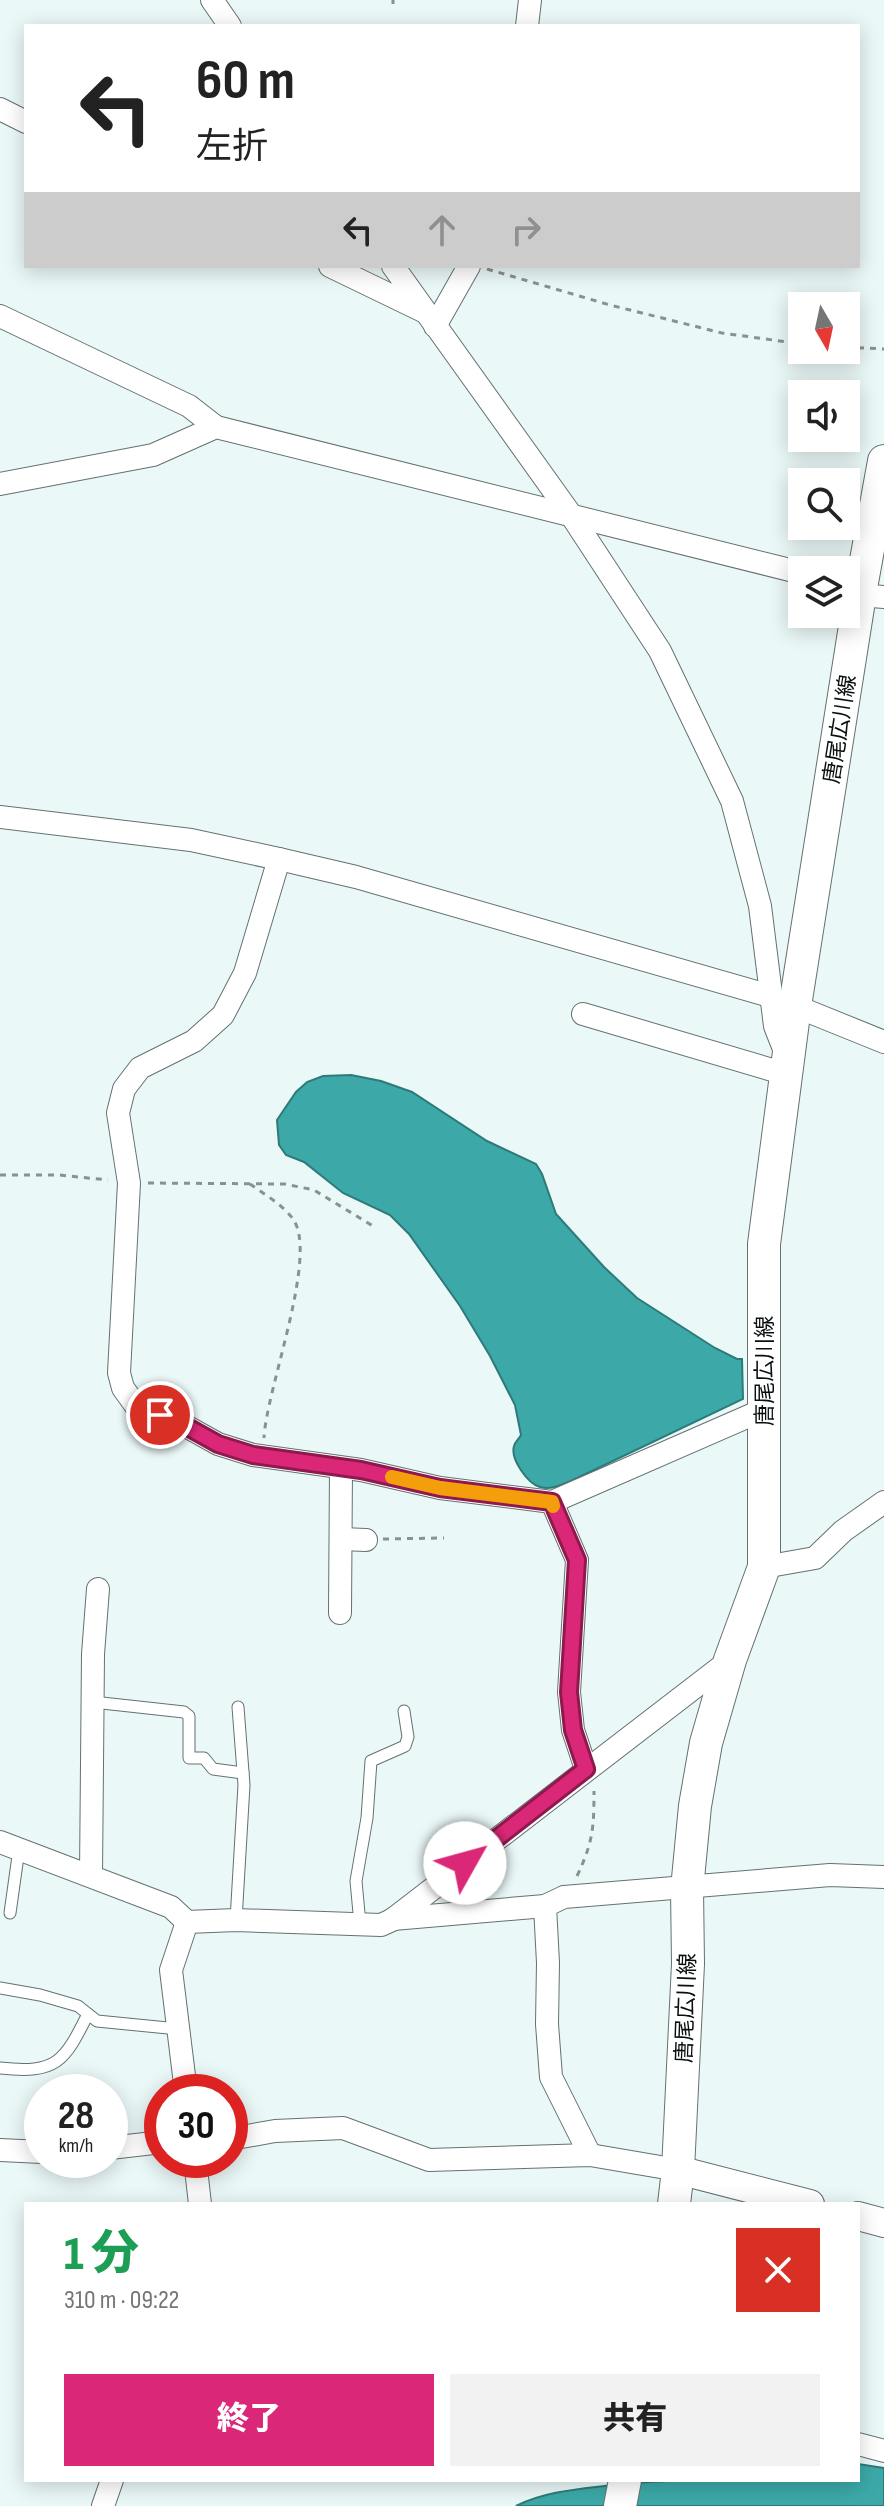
<!DOCTYPE html>
<html lang="ja">
<meta charset="utf-8">
<style>
body{margin:0;font-family:"Sofia Sans Condensed","Noto Sans JP",sans-serif;background:#f2f2f2;color:#222;height:100vh;display:flex;flex-direction:column;font-size:30px;white-space:nowrap}
*{box-sizing:border-box;margin:0}
p{font-size:26px;color:#767676}
.icon{flex:none;width:44px;height:44px;fill:none;stroke:currentColor;stroke-width:2;stroke-linecap:round;stroke-linejoin:round}
.map{position:relative;flex:1;overflow:hidden}
.details{position:absolute;left:24px;top:2202px;width:836px;height:280px;display:flex;flex-direction:column;background:#fff;border-radius:0px;box-shadow:0 4px 20px #0003}
.details>*{flex:none}
.top-card{position:absolute;left:24px;top:24px;width:836px;height:244px;border-radius:0px;box-shadow:0 4px 20px #0003;background:#fff;color:#222;overflow:hidden}
.needle{width:52px;rotate:171deg}
.buttons{position:absolute;left:788px;top:292px;display:grid;gap:16px}
.buttons a{display:grid;place-items:center;width:72px;height:72px;border-radius:0px;background:#fff;box-shadow:0 4px 20px #0003;font-size:40px}
.speed{position:absolute;left:24px;top:2074px;display:flex;gap:16px;font-size:40px;font-weight:700;text-align:center}
.speed>*{display:grid;place-content:center;width:104px;height:104px;border-radius:50%;background:#fff;box-shadow:0 4px 20px #0003;line-height:1}
.speed small{font-size:20px;font-weight:400}
.speed .limit{border:12px solid #d22;background:#fff;color:#111}
.pin{position:absolute;display:grid;place-items:center;width:68px;height:68px;color:#fff;margin:-34px;border:4px solid #fff;border-radius:50%;box-shadow:0 2px 8px #0007}
.me{position:absolute;width:88px;margin:-44px;rotate:52deg;stroke-linejoin:round;filter:drop-shadow(0 0 6px #0008)}
.turn{display:flex;align-items:center;gap:28px;height:168px;padding:0 40px;font-size:36px}
.turn .icon{width:104px;height:104px;stroke-width:2.5}
.turn b{display:block;font-size:56px;line-height:68px}
.lanes{display:flex;align-items:center;height:76px;padding:0 40px;background:#0003;justify-content:center;gap:40px;direction:ltr}
.lanes .off{opacity:.35}
.round{display:grid;place-items:center;flex:none;width:84px;height:84px;border-radius:0px;background:#f2f2f2}
.head{display:flex;align-items:center;justify-content:space-between;height:136px;padding:0 40px}
h1{font-size:48px;font-weight:800;line-height:60px;color:#1e9e55}
.action{display:flex;gap:16px;margin-top:auto;padding:16px 40px}
.action a{flex:1;height:92px;border-radius:0px;background:#db2777;color:#fff;font-size:32px;font-weight:800;line-height:92px;text-align:center}
.action a+a{background:#f2f2f2;color:#222}
.map>svg:first-child{display:block}
.water{fill:#3ca9a8;stroke:#2d7a7a;stroke-width:2}
.lines{fill:none;stroke-linecap:round;stroke-linejoin:round}
.service-casing{stroke:#657171;stroke-width:13}
.minor-casing{stroke:#657171;stroke-width:24}
.tertiary-casing{stroke:#657171;stroke-width:30}
.secondary-casing{stroke:#657171;stroke-width:34}
.path{stroke:#889291;stroke-width:3;stroke-dasharray:6 6;stroke-linecap:butt}
.service{stroke:#fff;stroke-width:11}
.minor{stroke:#fff;stroke-width:22}
.tertiary{stroke:#fff;stroke-width:28}
.secondary{stroke:#fff;stroke-width:32}
.route-casing{stroke:#8e194d;stroke-width:20}
.route{stroke:#db2777;stroke-width:14}
.slow{stroke:#f59e0b;stroke-width:14}
.labels{text-anchor:middle;stroke-width:8;stroke-linejoin:round;paint-order:stroke}
.street-label{font-size:22px;fill:#090e0e;stroke:#fff}
</style>
<div class="map">
<svg width="884" height="2506" viewBox="0 0 884 2506">
<rect width="100%" height="100%" fill="#eaf8f7"/>
<g class="water">
<path d="M 351,1075 L 381,1081 L 412,1092 L 487,1141 L 536,1164 L 542,1174 L 556,1214 L 604,1267 L 637,1298 L 715,1348 L 737,1359 L 742,1359 L 743,1399 L 571,1481 C 561,1485 551,1490 540,1487 C 528,1484 510,1459 514,1446 C 515,1442 519,1439 521,1435 L 515,1405 L 490,1356 L 460,1306 L 409,1234 L 390,1215 L 343,1193 L 304,1162 L 286,1155 L 279,1145 L 277,1120 L 296,1092 L 307,1082 L 323,1076 Z"/>
<path d="M 858,2464 L 884,2468 L 884,2506 L 516,2506 C 545,2491 580,2489 612,2485 C 694,2477 776,2480 858,2480 Z"/>
</g>
<g class="lines">
<defs>
<g id="service">
<polyline points="93,1702 184,1712 189,1716 189,1758 204,1758 213,1769 243,1773"/>
<polyline points="10,1913 19,1849"/>
<polyline points="236,1920 244,1785 238,1707"/>
<polyline points="360,1924 356,1881 367,1818 371,1761 405,1746 408,1737 404,1711"/>
<polyline points="0,1988 40,1995 78,2006 97,2021 178,2029"/>
<path d="M 0,2068 C 57,2074 64,2062 88,2014"/>
</g>
<g id="minor">
<polyline points="212,0 230,26"/>
<polyline points="527,26 530,0"/>
<polyline points="0,109 26,122"/>
<polyline points="330,266 423,311"/>
<polyline points="393,266 571,515 660,651 732,801 760,906 775,1026 786,1054"/>
<polyline points="0,316 189,406 216,427"/>
<polyline points="435,326 469,266"/>
<polyline points="0,484 153,455 216,427 802,573"/>
<polyline points="860,595 884,597"/>
<polyline points="0,817 191,840 279,859 356,877 770,996"/>
<polyline points="279,859 245,973 223,1015 194,1041 140,1068 124,1089 118,1113 129,1183 119,1373 123,1388 136,1406 184,1425 218,1444 253,1455 361,1470 440,1488 552,1502 765,1409"/>
<polyline points="795,1006 884,1042"/>
<polyline points="583,1014 786,1074"/>
<polyline points="552,1502 577,1560 569,1692 573,1730 586,1769"/>
<polyline points="341,1539 366,1540"/>
<polyline points="764,1567 815,1558 843,1531 884,1502"/>
<polyline points="340,1613 341,1468"/>
<polyline points="0,1842 171,1907 187,1922 236,1920 381,1925 392,1920 730,1660"/>
<polyline points="91,1875 93,1654 98,1589"/>
<polyline points="545,1906 548,1963 547,2024 551,2077 590,2155"/>
<polyline points="393,1919 545,1906 564,1897 830,1875 884,1877"/>
<polyline points="186,2092 171,1970 187,1922"/>
<polyline points="230,2139 275,2131 343,2128 429,2160 590,2155 678,2170"/>
<polyline points="110,2148 162,2142"/>
<polyline points="0,2150 42,2152"/>
<polyline points="195,2160 200,2204"/>
<polyline points="858,2444 884,2451"/>
<polyline points="103,2506 112,2480"/>
</g>
<g id="tertiary">
<polyline points="678,2170 810,2204"/>
<polyline points="858,2216 884,2223"/>
</g>
<g id="secondary">
<polyline points="674,2204 678,2170 688,1964 687,1889 695,1806 706,1743 730,1660 764,1567 764,1244 795,1006 861,588 884,461"/>
<polyline points="620,2506 625,2480"/>
</g>
</defs>
<use href="#service" class="service-casing"/>
<use href="#minor" class="minor-casing"/>
<use href="#tertiary" class="tertiary-casing"/>
<use href="#secondary" class="secondary-casing"/>
<g class="path">
<polyline points="393,4 393,0"/>
<polyline points="487,269 610,305 722,333 802,344"/>
<polyline points="846,347 884,349"/>
<polyline points="0,1175 59,1175 108,1180"/>
<polyline points="148,1183 285,1184 314,1190 373,1226"/>
<path d="M 250,1184 C 264,1194 283,1205 293,1219 C 319,1255 266,1390 264,1438"/>
<polyline points="383,1539 444,1538"/>
<path d="M 577,1876 C 593,1842 594,1828 594,1791"/>
</g>
<use href="#service" class="service"/>
<use href="#minor" class="minor"/>
<use href="#tertiary" class="tertiary"/>
<use href="#secondary" class="secondary"/>
</g>
<g class="lines">
<defs>
<polyline id="route" points="160,1415 184,1425 218,1444 253,1455 361,1470 440,1488 552,1502 577,1560 569,1692 573,1730 586,1769 465,1863"/>
</defs>
<use href="#route" class="route-casing"/>
<use href="#route" class="route"/>
<polyline class="slow" points="392,1477 440,1488 552,1502 553,1506"/>
</g>
<g class="labels">
<g class="street-label">
<text transform="translate(839 729) rotate(-81)" y="8">唐尾広川線</text>
<text transform="translate(764 1371) rotate(-90)" y="8">唐尾広川線</text>
<text transform="translate(685 2008) rotate(-88)" y="8">唐尾広川線</text>
</g>
</g>
</svg>
<div class="buttons">
<a><svg class="needle" viewBox="-14 -14 28 28"><path d="M0-13l5 13h-10z" fill="#e53935"/><path d="M0 13l5-13h-10z" fill="#767676"/></svg></a>
<a><svg class="icon" aria-label="sound" viewBox="0 0 24 24"><path d="M4 9h4l5-4v14l-5-4H4zM17 9q2 3 0 6"/></svg></a>
<a><svg class="icon" aria-label="search" viewBox="0 0 24 24"><circle cx="10" cy="10" r="6"/><path d="M15 15l6 6"/></svg></a>
<a><svg class="icon" aria-label="layers" viewBox="0 0 24 24"><path d="M12 4l9 5-9 5-9-5zM3 14l9 5 9-5"/></svg></a>
</div>
<div class="speed"><div>28<small>km/h</small></div><div class="limit">30</div></div>
<div class="pin" style="left:160px;top:1415px;background:#d93025"><svg class="icon" aria-label="arrive" viewBox="0 0 24 24"><path d="M6 21V4h12l-3 4 3 4H6"/></svg></div>
<svg class="me" style="left:465px;top:1863px" viewBox="-20 -20 40 40"><circle r="19" fill="#fff"/><path d="M0-13L10 11 0 6-10 11z" fill="#db2777"/></svg>
<div class="top-card">
<div class="turn"><svg class="icon" aria-label="left" viewBox="0 0 24 24"><path d="M17 20v-9H6M10 6l-5 5 5 5"/></svg><div><b>60 m</b>左折</div></div>
<div class="lanes"><svg class="icon" aria-label="left" viewBox="0 0 24 24"><path d="M17 20v-9H6M10 6l-5 5 5 5"/></svg><svg class="icon off" aria-label="ahead" viewBox="0 0 24 24"><path d="M12 20V5M6 11l6-6 6 6"/></svg><svg class="icon off" aria-label="right" viewBox="0 0 24 24"><path d="M7 20v-9h11M14 6l5 5-5 5"/></svg></div>
</div>
<section class="details">
<div class="head"><div><h1>1 分</h1><p>310 m · 09:22</p></div><a class="round" style="background:#d93025;color:#fff"><svg class="icon" aria-label="close" viewBox="0 0 24 24"><path d="M6 6l12 12M18 6L6 18"/></svg></a></div>
<div class="action"><a>終了</a><a>共有</a></div>
</section>
</div>
